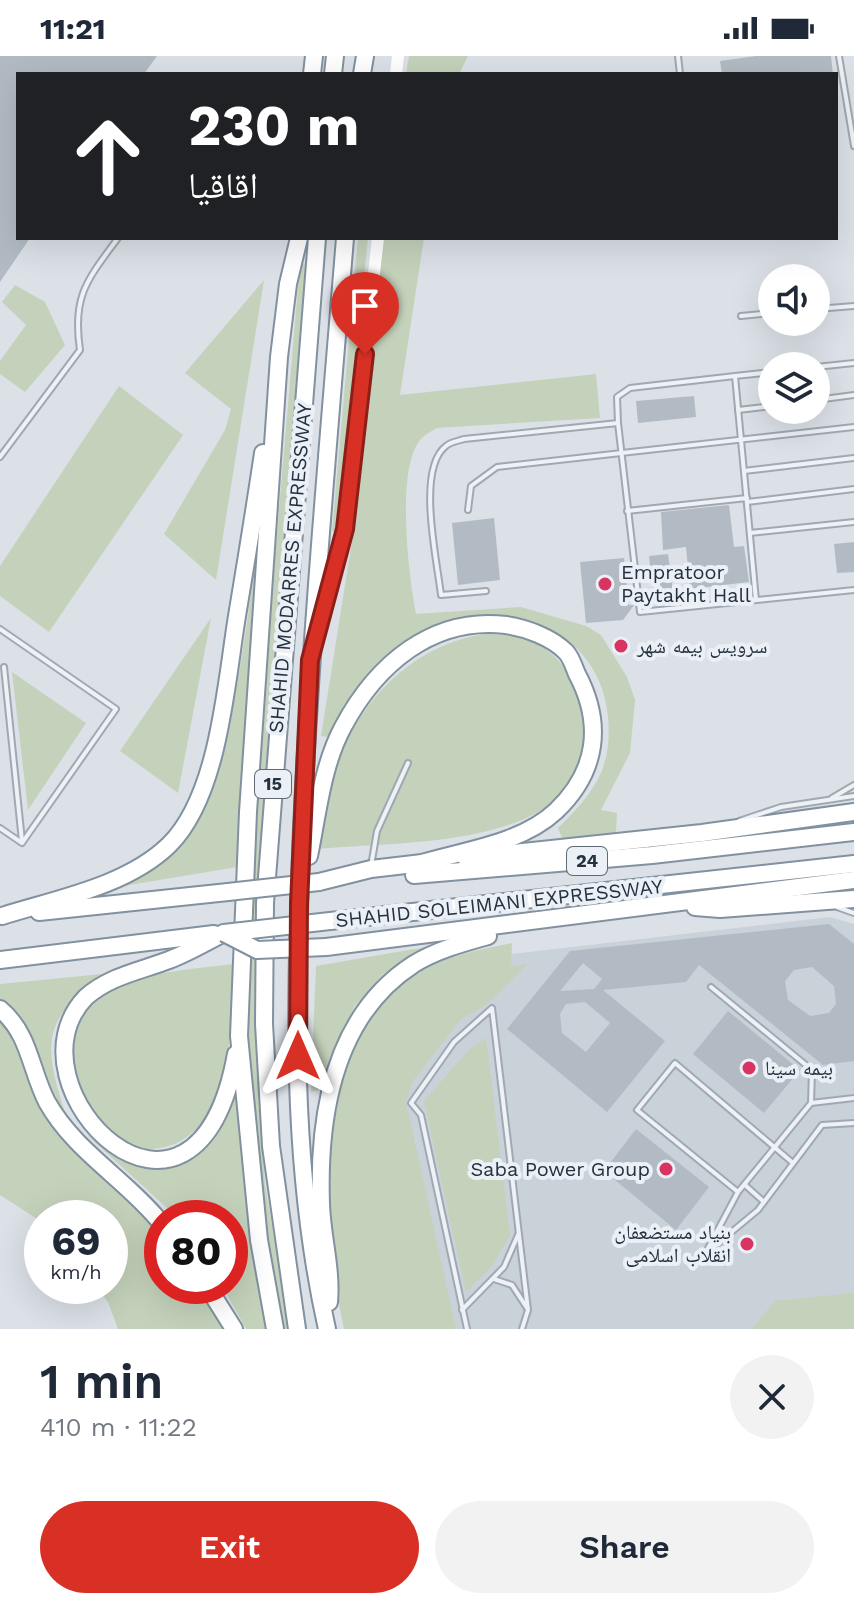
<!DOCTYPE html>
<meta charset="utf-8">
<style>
body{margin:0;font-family:"Work Sans","Noto Naskh Arabic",sans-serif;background:#f2f2f3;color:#1f2937;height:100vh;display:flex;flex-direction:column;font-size:30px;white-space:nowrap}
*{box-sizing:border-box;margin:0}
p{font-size:26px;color:#747a83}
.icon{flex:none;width:44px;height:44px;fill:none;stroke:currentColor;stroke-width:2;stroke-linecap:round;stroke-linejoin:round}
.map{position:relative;height:1273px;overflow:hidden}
.sheet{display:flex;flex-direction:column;background:#fff;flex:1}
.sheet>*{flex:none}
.hud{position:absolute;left:16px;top:16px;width:822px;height:168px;border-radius:0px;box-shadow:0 8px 32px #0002;background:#202124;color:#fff;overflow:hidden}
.fabs{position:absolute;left:758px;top:208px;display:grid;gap:16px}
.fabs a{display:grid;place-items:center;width:72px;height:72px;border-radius:50%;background:#fff;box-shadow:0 8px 32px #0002;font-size:40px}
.speed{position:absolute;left:24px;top:1144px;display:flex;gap:16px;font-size:40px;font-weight:700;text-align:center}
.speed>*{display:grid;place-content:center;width:104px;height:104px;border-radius:50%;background:#fff;box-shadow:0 8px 32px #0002;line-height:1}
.speed small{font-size:20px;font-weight:400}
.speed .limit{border:12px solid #d22;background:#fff;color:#111}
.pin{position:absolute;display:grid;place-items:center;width:68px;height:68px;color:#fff;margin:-82px -34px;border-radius:50% 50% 50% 0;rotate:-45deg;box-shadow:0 0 8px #0007}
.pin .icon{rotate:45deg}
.me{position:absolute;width:88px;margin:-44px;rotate:0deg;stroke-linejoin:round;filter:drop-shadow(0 0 6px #0008)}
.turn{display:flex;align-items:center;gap:28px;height:168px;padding:0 40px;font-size:36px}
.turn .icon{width:104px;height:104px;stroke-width:2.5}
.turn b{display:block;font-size:56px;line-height:68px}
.round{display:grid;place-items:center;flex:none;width:84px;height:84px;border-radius:42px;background:#f2f2f3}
.head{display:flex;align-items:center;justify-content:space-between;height:136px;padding:0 40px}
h1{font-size:48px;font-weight:600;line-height:60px}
.cta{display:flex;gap:16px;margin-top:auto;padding:16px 40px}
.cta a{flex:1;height:92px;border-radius:48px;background:#d93025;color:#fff;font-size:32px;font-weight:600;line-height:92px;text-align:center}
.cta a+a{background:#f2f2f3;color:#1f2937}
.status{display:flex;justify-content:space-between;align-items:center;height:56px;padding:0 40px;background:#fff;direction:ltr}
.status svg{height:22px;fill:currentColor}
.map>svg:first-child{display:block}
.built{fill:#c9d1d9}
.green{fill:#c4d2bb}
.building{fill:#b2bbc4;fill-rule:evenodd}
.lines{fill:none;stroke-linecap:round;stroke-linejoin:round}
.lane-casing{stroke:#a0a9b1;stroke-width:8}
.highway-casing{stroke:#81919f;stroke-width:20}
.lane{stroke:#eef1f5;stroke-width:4}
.secondary{stroke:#fff;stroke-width:12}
.highway{stroke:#fff;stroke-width:16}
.highway-bridge-casing{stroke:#81919f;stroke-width:20;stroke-linecap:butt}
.highway-bridge{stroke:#fff;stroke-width:16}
.route-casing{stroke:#8d1f18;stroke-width:20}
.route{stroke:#d93025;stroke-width:14}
.poi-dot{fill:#d93362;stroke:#eaf0f5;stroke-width:3}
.labels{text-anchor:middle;stroke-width:8;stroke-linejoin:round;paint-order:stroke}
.shield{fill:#eaf0f5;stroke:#5f6a75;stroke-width:2}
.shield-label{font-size:18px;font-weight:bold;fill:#24313e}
.street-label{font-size:20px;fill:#24313e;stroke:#eaf0f5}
.poi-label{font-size:20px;fill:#24313e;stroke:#eaf0f5;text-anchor:start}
</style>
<div class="status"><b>11:21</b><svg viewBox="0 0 49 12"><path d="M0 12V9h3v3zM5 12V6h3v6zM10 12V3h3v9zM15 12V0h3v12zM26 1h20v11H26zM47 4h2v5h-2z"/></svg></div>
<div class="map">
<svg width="854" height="1273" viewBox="0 0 854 1273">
<rect width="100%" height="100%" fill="#dbe1e7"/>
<polygon class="built" points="830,861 854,868 854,1273 380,1273 401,951 465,913 512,898"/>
<g class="green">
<polygon points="409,0 468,0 459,18 406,18"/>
<polygon points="358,182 368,182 339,475 332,475"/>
<path d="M 381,182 L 424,182 L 400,339 L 596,318 L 600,362 L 436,372 C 431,376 424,379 421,383 C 395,412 409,522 416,558 L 521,551 L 586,570 L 601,579 L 627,621 L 635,644 L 630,697 L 601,754 L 617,757 L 616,777 L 563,784 L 558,772 C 572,758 587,743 597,725 C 608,705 610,683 608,660 C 599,565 490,535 415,580 C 378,602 347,642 329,681 L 321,680 L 353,479 Z"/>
<polygon points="300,208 307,209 260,827 258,1016 265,1128 290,1273 279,1273 261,1176 249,1033 247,957 257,710"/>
<polygon points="264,224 216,524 164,478 225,374 231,353 185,317"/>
<polygon points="15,229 45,246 65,289 25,336 0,318 0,305 26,269 2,246"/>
<polygon points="119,330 183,379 49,576 0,540 0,510"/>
<path d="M 262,452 L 266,452 L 237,811 L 111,832 C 132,821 161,810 179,792 C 234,735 250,534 262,452 Z"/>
<polygon points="211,562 178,737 120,695"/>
<path d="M 486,578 C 504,579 523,579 539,589 C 600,625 601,720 538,756 C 480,789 385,787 318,793 C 323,769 326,744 333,721 C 354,649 411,588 486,578 Z"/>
<polygon points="12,616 86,667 28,754"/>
<path d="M 512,887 L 511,911 L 528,908 L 486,949 L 461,963 L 412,1026 L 406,1046 L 456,1273 L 344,1273 C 319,1157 304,975 430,911 C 454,898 486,892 512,887 Z"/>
<polygon points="443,888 383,918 354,951 321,1033 311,1036 316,910"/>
<path d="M 234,908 C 232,969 233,1097 143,1093 C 123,1092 84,1055 75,1037 C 63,1012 73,965 94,946 C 129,915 190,914 234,908 Z"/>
<path d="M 102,918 C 42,965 43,987 65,1057 C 40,1019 41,970 0,944 L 0,928 Z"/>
<path d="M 0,962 C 26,990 26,1030 47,1060 C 79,1106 127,1135 162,1179 L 162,1230 L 201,1230 L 226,1273 L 118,1273 L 108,1246 L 96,1230 L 110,1230 L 110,1162 L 42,1162 L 42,1166 L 0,1139 Z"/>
<polygon points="486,982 510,1179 493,1209 466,1236 424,1045 469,994"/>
<path d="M 236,1021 L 244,1130 L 266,1273 L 246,1273 L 222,1230 L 230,1230 L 230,1162 L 178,1162 L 87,1079 C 97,1086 107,1095 118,1101 C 147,1116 197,1111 216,1081 C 226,1065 230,1039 236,1021 Z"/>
<polygon points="854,1237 854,1273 752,1273 775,1245"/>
</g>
<g class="building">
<polygon points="0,0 157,0 144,18 18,18 18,182 30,182 0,226"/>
<polygon points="756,0 831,0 833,18 722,18 720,5"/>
<polygon points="694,340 696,361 638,367 636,345"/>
<polygon points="729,449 734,491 744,490 749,526 690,533 686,491 663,494 661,456"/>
<polygon points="494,462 500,524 458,529 452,467"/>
<polygon points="854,486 854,516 837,517 834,488"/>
<polygon points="668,498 673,535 653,537 649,500"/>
<polygon points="624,502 629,549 634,549 623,564 586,567 580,506"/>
<path d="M 829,868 L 854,888 L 854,1005 L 823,1009 L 699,909 L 686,926 L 603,934 L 665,985 L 607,1056 L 507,973 L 570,895 ZM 583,907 L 602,923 L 594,933 L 560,935 ZM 812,911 L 834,930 L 836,948 L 829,957 L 810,960 L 788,944 L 785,925 L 794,914 ZM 585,946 L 610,967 L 586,996 L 562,977 L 560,958 L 566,948 Z"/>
<polygon points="728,955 800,1014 764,1057 693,998"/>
<polygon points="636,1073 709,1131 676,1174 604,1115"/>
</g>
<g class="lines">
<defs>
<g id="lane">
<polyline points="678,0 680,18"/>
<polyline points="839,0 854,90"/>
<polyline points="816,253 854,250"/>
<polyline points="741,260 772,257"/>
<polyline points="816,311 854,307"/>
<polyline points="735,320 772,316"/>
<polyline points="816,344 854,339"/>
<polyline points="738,354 772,350"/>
<path d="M 0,401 L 80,294 C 72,240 87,224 118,182"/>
<polyline points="744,415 854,402"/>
<polyline points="747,446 854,433"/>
<polyline points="468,454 471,430 497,411 854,371"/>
<polyline points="627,455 747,442"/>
<polyline points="750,477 854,466"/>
<path d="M 486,535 L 441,539 C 437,504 416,413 446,390 C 450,386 458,385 464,383 L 618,367"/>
<polyline points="756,544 735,320 630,332 617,341 618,367 640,556 854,534"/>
<polyline points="0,573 116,653 22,787 0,772"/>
<polyline points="4,611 22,785"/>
<polyline points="832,742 854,729"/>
<polyline points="739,765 781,751 854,740"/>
<polyline points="371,810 377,775 408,707"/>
<polyline points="837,851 854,857"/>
<polyline points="711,931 812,1014 811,1047"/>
<polyline points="854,1042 811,1047 738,1136 705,1198 758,1154 822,1069 854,1067"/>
<polyline points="745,1129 764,1146"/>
<polyline points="738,1136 637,1054 675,1007 793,1107"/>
<polyline points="494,1223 512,1229 527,1252"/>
<polyline points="462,1254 504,1211 518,1179"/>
<polyline points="467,1273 421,1059 411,1047 454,986 492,952 528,1254 522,1273"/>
</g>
<g id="highway">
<polyline points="312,18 314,0"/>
<polyline points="333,18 335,0"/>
<polyline points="362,18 365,0"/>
<path d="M 309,800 C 318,757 322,710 343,671 C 376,609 432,560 506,569 C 526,572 551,581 566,596 C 571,601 574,611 577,618 C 603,667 598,715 556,755 C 522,787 466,794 422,807"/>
<polyline points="466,802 702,777 854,756"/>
<polyline points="414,819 652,799 854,776"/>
<polyline points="319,826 371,813 431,806"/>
<polyline points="695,851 720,853 854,843"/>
<polyline points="39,856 228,836"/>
<path d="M 2,860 C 56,843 127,830 169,789 C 219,740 226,627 237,560 C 246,506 255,451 263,397"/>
<polyline points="330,865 854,808"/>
<path d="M 224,877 C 206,886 188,897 169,904 C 140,915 110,920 86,941 C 0,1030 195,1225 236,998"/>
<polyline points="326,891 854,824"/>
<polyline points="0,904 214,878"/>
<path d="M 0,953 C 30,978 30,1013 47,1046 C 75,1096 127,1124 162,1168"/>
<polyline points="207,1230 234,1273"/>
<path d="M 329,1246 C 332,1213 322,1181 321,1148 C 318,1060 333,960 414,908 C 437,894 463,887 488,880"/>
<polyline points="275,1273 259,1184 239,980 248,756 279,301 288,228 299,182"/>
<polyline points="297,1273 271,1090 264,968 265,847 317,182"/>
<path d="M 327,1273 C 290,1109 295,940 302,773 C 311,576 329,379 345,182"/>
</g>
</defs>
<use href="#lane" class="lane-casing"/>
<use href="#highway" class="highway-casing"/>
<use href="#lane" class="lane"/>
<g class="secondary">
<polyline points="396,18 398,0"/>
<polyline points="319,570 345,473 378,182"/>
</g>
<use href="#highway" class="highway"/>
<defs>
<g id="highway-bridge">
<polyline points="228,836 319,826"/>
<polyline points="224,877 330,865"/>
<polyline points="224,877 257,894 326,891"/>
</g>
</defs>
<use href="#highway-bridge" class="highway-bridge-casing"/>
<use href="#highway-bridge" class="highway-bridge"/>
</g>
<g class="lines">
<defs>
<polyline id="route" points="298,1000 299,848 310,604 345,473 365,298"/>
</defs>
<use href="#route" class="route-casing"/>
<use href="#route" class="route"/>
</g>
<g class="poi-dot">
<circle cx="605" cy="528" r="8"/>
<circle cx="621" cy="590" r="8"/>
<circle cx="749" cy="1012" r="8"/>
<circle cx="666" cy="1113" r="8"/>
<circle cx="747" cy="1188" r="8"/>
</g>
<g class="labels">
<g class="shield">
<rect x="255" y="714" width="36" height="28" rx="6"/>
<rect x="567" y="791" width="40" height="28" rx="6"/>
</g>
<g class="shield-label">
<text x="273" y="734">15</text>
<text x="587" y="811">24</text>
</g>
<g class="street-label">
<text transform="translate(290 512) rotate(-85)" y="7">SHAHID MODARRES EXPRESSWAY</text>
<text transform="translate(499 847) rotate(-6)" y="7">SHAHID SOLEIMANI EXPRESSWAY</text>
</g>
<g class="poi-label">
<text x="621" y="523">Empratoor<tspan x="621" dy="23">Paytakht Hall</tspan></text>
<text x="637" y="597">سرویس بیمه شهر</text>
<text x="765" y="1019">بیمه سینا</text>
<text x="650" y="1120" text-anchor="end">Saba Power Group</text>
<text x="731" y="1183" text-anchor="end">بنیاد مستضعفان<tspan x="731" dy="23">انقلاب اسلامی</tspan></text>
</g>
</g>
</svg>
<div class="fabs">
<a><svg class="icon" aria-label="sound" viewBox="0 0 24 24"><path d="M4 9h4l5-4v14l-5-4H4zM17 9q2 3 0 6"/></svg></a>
<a><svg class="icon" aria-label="layers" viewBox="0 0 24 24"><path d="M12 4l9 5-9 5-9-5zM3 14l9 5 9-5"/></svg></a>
</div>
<div class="speed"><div>69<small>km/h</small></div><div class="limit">80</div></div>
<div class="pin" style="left:365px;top:298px;background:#d93025"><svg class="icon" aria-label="arrive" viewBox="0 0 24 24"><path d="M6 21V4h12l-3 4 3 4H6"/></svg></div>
<svg class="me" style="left:298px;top:1000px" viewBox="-20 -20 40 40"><path d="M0-17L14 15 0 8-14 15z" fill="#d93025" stroke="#fff" stroke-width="4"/></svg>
<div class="hud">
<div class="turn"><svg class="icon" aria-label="ahead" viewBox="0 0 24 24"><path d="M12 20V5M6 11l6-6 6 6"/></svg><div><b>230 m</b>اقاقیا</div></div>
</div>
</div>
<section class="sheet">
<div class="head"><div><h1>1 min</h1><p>410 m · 11:22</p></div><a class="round"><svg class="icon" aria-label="close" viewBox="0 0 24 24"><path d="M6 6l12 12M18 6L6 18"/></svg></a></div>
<div class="cta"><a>Exit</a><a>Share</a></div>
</section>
